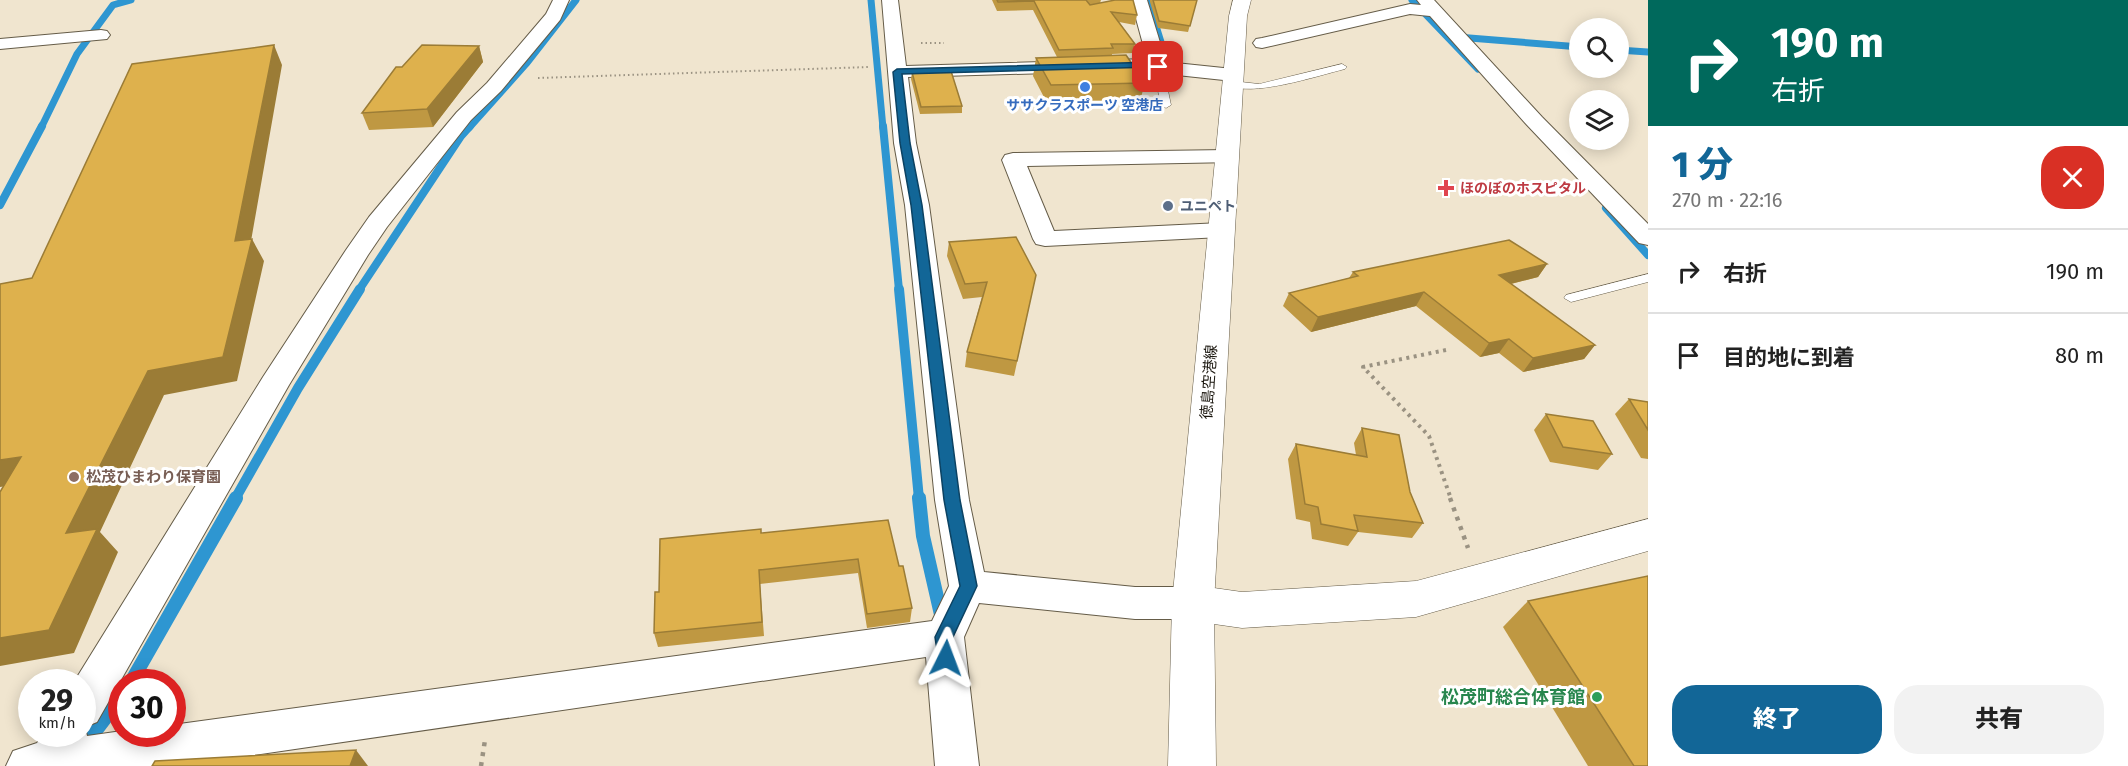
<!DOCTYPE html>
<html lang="ja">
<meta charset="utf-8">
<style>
body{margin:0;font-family:"Fira Sans","Noto Sans JP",sans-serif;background:#f2f2f2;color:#222;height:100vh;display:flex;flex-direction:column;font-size:22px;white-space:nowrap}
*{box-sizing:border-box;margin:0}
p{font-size:20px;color:#767676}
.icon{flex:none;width:33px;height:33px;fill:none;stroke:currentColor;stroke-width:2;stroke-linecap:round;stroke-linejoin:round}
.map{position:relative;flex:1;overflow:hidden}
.drawer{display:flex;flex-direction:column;background:#fff;width:480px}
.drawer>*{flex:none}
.hud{background:#00695c;color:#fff;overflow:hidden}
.tools{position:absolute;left:1569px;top:18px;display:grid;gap:12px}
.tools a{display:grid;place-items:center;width:60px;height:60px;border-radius:50%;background:#fff;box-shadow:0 3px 15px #0003;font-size:30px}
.speed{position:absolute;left:18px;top:669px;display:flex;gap:12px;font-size:30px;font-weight:700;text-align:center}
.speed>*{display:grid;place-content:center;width:78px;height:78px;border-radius:50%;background:#fff;box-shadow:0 3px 15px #0003;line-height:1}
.speed small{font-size:15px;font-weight:400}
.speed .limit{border:9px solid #d22;background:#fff;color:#111}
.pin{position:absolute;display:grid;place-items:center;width:51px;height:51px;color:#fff;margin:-26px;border-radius:12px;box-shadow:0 3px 9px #0006}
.me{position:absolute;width:66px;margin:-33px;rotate:3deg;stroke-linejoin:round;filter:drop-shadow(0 0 4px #0008)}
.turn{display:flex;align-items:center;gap:21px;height:126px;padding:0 24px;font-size:27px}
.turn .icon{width:78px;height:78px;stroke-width:2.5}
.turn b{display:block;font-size:42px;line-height:51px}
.round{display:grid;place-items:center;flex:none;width:63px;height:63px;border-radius:24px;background:#f2f2f2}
.head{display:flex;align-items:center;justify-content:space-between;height:102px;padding:0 24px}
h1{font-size:36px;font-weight:800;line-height:45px;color:#126697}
.primary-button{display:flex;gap:12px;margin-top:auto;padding:12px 24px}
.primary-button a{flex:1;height:69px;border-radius:24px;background:#126697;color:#fff;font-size:24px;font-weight:800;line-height:69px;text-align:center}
.primary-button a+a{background:#f2f2f2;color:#222}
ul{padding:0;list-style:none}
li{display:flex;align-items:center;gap:18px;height:84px;padding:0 24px;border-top:2px solid #e0e0e0}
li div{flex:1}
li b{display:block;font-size:22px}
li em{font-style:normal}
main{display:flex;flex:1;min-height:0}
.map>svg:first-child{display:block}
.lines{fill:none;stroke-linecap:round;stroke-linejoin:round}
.stream-far3{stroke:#2e96d1;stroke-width:7}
.stream-far2{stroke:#2e96d1;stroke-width:8}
.stream-far1{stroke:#2e96d1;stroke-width:10}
.stream{stroke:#2e96d1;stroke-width:14}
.lane-casing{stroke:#655c48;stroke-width:1}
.street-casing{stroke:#655c48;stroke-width:2}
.secondary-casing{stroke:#655c48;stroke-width:1}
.primary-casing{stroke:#655c48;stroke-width:1}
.path-far2{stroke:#9a9282;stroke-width:2;stroke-dasharray:1.5 3;stroke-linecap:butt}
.path-far1{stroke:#9a9282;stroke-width:4;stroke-dasharray:3 4.5;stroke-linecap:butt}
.path{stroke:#9a9282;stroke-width:4.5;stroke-dasharray:4 6;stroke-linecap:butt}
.lane{fill:#fff;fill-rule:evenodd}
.street{fill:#fff;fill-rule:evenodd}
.secondary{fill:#fff;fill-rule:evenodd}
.primary{fill:#fff;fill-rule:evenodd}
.wall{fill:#bf9842}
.shaded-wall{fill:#9b7c36}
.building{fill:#deb14d;stroke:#9b7c36;stroke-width:1.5}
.route{fill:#126697;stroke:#0c4262;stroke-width:1.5}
.shop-dot{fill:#3f7fe0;stroke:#fff;stroke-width:2}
.health-dot{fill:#e0444e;stroke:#fff;stroke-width:2}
.service-dot{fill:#5c6f8a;stroke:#fff;stroke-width:2}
.education-dot{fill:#8d6e63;stroke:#fff;stroke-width:2}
.leisure-dot{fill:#2e9e5b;stroke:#fff;stroke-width:2}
.labels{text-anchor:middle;stroke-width:6;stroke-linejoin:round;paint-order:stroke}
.far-shop-label{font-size:14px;font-weight:bold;fill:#366cbe;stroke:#fff}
.far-health-label{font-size:14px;font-weight:bold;fill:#be3a42;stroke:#fff;text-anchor:start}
.far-service-label{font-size:14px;font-weight:bold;fill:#4e5e75;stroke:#fff;text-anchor:start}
.street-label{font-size:15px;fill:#1a160e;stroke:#fff}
.education-label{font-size:15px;font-weight:bold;fill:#785e54;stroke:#fff;text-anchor:start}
.near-leisure-label{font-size:18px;font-weight:bold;fill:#27864d;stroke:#fff;text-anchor:end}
</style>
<main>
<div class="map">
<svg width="1648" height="766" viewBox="0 0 1648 766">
<rect width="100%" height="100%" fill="#f0e5cf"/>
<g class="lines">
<g class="stream-far3">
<polyline points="871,0 883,128"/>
<polyline points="1148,0 1165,55"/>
<polyline points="1412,0 1478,69"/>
<polyline points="1457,37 1580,47"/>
<polyline points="1618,50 1648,52"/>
<polyline points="41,128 77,54 113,5 131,0"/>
<polyline points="469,128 526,64 576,0"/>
</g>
<g class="stream-far2">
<polyline points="883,126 899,290"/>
<polyline points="0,205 42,126"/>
<polyline points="1606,208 1648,255"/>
<polyline points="359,290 461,136 470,126"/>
</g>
<g class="stream-far1">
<polyline points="899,289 919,499"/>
<polyline points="235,499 298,388 360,289"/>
</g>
<g class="stream">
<polyline points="919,498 923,536 942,619"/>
<polyline points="131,682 236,498"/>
<polyline points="69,766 122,696"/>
</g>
<defs>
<g id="lane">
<polygon points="1158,64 1163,67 1171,105 1166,108 1161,105 1153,67"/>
<path d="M 1342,64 L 1347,67 L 1345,69 C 1320,75 1248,99 1227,84 L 1232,81 L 1259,84 Z"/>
<polygon points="1648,274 1648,282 1571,302 1564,298 1566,295"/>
</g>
<g id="street">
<polygon points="553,0 569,0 560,20 501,91 471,120 387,227 368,255 289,385 97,722 85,727 87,736 122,731 122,734 172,734 172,725 932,621 949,586 935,500 905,205 894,143 882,0 898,0 906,66 1147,59 1131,0 1147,0 1166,62 1233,69 1240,71 1242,75 1240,79 1233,81 1158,73 1151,70 908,77 916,143 929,205 969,500 984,572 1135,587 1193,587 1206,591 1212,603 1206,615 1193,619 1135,619 979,603 964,637 979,766 935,766 926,657 178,766 6,766 13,751 37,743 43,734 82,734 82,682 74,682 263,377 346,250 369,217 457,112 487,83 546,14"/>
<polygon points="1417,0 1434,0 1542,117 1648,224 1648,245 1639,243 1527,125 1430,16 1410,14 1262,48 1256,47 1253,43 1256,39 1262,38 1410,4 1421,5"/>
<polygon points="101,30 107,31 110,35 107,39 0,49 0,39"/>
<polygon points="1227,150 1235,152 1238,157 1235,162 1027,166 1054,231 1221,223 1230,225 1233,230 1230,235 1221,237 1045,246 1036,244 1033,239 1002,160 1005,155 1013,153"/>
</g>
<polygon id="secondary" points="1648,519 1648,551 1416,617 1242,628 1193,621 1178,616 1172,603 1178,590 1193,585 1242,592 1416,581"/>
<polygon id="primary" points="1233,0 1251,0 1247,16 1214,603 1216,766 1168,766 1172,603 1229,16"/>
</defs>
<use href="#lane" class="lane-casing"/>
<use href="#street" class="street-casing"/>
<use href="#secondary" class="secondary-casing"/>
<use href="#primary" class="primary-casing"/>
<g class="path-far2">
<polyline points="921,43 944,43"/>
<polyline points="538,78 869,67"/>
</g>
<polyline class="path-far1" points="1446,350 1363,367 1429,436 1451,499"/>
<g class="path">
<polyline points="1450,498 1468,548"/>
<polyline points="481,766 485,740"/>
</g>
<use href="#lane" class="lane"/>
<use href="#street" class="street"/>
<use href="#secondary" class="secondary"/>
<use href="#primary" class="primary"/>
</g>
<g class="wall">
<polygon points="992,0 1101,0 1100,3 1137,15 1135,25 1119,22 1135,44 1133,53 1112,54 1112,56 1145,83 1140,101 1047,103 1033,76 1036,58 1057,57 1033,10 997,11"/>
<polygon points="1150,0 1197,0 1188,32 1158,28 1150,2"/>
<polygon points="479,46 483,62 433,127 369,130 362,113 402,67"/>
<polygon points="912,72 962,106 962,113 920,114 911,79"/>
<polygon points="949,242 1036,275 1014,376 965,367 967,352 982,297 963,299 947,256"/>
<polygon points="1547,264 1538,277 1511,284 1595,345 1584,359 1523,372 1499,353 1480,357 1416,306 1311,332 1283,306 1289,293 1349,278 1353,272"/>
<polygon points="1629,399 1648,402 1648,459 1641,458 1615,414"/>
<polygon points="1546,414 1612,454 1598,470 1550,462 1534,430"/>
<polygon points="1362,428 1410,492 1423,523 1412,538 1358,532 1348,546 1312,539 1310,522 1296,519 1288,459 1296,444 1356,455 1354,443"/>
<polygon points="761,533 899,566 912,608 910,622 867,628 858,573 760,584 764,636 658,647 654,633 659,592"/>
<polygon points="1528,601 1648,766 1588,766 1503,627"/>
</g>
<g class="shaded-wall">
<polygon points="274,45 282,65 251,241 252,239 264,261 237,381 164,395 100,532 118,552 74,653 0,666 0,638 66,533 148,371 235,241"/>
<polygon points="479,46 483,62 433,127 427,109"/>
<polygon points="1547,264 1538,277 1490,289 1499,275"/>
<polygon points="1424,292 1416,306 1311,332 1318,317"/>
<polygon points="1509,339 1499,353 1480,357 1489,343"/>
<polygon points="1595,345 1584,359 1523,372 1533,358"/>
<polygon points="21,457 43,481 0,487 0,460"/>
<polygon points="356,750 368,766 350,766"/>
</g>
<g class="building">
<polygon points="997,0 1086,0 1090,5 1115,0 1133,0 1137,15 1111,12 1135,44 1111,44 1113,48 1059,50 1034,1 998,2"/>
<polygon points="1153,0 1197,0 1190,26 1159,21"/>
<polygon points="274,45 235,241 252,239 223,357 148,371 66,533 97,529 49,630 0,638 0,492 21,457 0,460 0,284 32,278 132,64"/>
<polygon points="422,45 479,46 427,109 362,113 396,67 402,67"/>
<polygon points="1126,55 1145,83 1051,85 1036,58"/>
<polygon points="951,71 962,106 921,107 912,72"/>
<polygon points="1016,237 1036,275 1017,361 967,352 987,282 965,284 949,242"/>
<polygon points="1509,240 1547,264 1499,275 1595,345 1533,358 1509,339 1489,343 1424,292 1318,317 1289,293 1358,276 1353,272"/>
<polygon points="1629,399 1648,402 1648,430"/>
<polygon points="1546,414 1593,421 1612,454 1563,447"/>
<polygon points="1362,428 1399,435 1410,492 1423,523 1354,515 1358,531 1321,524 1318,507 1305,504 1296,444 1367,457"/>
<polygon points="888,520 899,566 903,566 912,608 867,614 858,559 759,570 762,622 654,633 655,592 659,592 660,539 761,529 761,533"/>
<polygon points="1648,576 1648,766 1634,766 1528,601"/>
<polygon points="356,750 350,766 152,766 155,761"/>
</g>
<polygon class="route" points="1158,62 1162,64 1161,69 1154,67 902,74 910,143 922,205 960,500 977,586 953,637 955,658 952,664 946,667 939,664 935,637 960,586 944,500 911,205 900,143 893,72 897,69"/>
<circle class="shop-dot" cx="1085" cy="87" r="6"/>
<path class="health-dot" d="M1443 179h6v6h6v6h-6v6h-6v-6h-6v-6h6z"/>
<circle class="service-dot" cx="1168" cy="206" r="6"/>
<circle class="education-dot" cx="74" cy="477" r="6"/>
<circle class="leisure-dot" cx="1597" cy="697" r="6"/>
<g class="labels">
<g class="far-shop-label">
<text x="1085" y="110">ササクラスポーツ 空港店</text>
</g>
<g class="far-health-label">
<text x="1460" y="193">ほのぼのホスピタル</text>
</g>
<g class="far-service-label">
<text x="1180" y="211">ユニペト</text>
</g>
<g class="street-label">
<text transform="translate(1209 382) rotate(-86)" y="5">徳島空港線</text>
</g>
<g class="education-label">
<text x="86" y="482">松茂ひまわり保育園</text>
</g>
<g class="near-leisure-label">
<text x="1585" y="703">松茂町総合体育館</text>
</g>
</g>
</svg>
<div class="tools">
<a><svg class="icon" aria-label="search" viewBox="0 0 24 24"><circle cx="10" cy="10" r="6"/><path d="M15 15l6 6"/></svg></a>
<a><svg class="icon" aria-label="layers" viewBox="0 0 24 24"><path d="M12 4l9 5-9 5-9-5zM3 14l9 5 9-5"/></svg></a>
</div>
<div class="speed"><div>29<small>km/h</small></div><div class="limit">30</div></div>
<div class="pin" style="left:1158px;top:67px;background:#d93025"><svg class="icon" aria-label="arrive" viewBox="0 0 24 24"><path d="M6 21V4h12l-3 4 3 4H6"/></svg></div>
<svg class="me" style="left:946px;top:658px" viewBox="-20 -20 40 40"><path d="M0-17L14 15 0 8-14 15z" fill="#126697" stroke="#fff" stroke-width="4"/></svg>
</div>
<section class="drawer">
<div class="hud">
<div class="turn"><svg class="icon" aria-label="right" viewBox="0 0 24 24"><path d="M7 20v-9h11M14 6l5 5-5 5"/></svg><div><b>190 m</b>右折</div></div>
</div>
<div class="head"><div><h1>1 分</h1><p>270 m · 22:16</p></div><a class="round" style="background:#d93025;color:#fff"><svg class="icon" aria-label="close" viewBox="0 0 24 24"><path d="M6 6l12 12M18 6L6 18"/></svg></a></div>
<ul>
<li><svg class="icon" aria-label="right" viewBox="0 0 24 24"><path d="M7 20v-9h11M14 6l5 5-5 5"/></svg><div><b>右折</b></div><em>190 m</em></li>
<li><svg class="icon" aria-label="arrive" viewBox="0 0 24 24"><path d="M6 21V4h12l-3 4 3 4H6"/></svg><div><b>目的地に到着</b></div><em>80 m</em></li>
</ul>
<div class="primary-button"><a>終了</a><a>共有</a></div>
</section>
</main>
